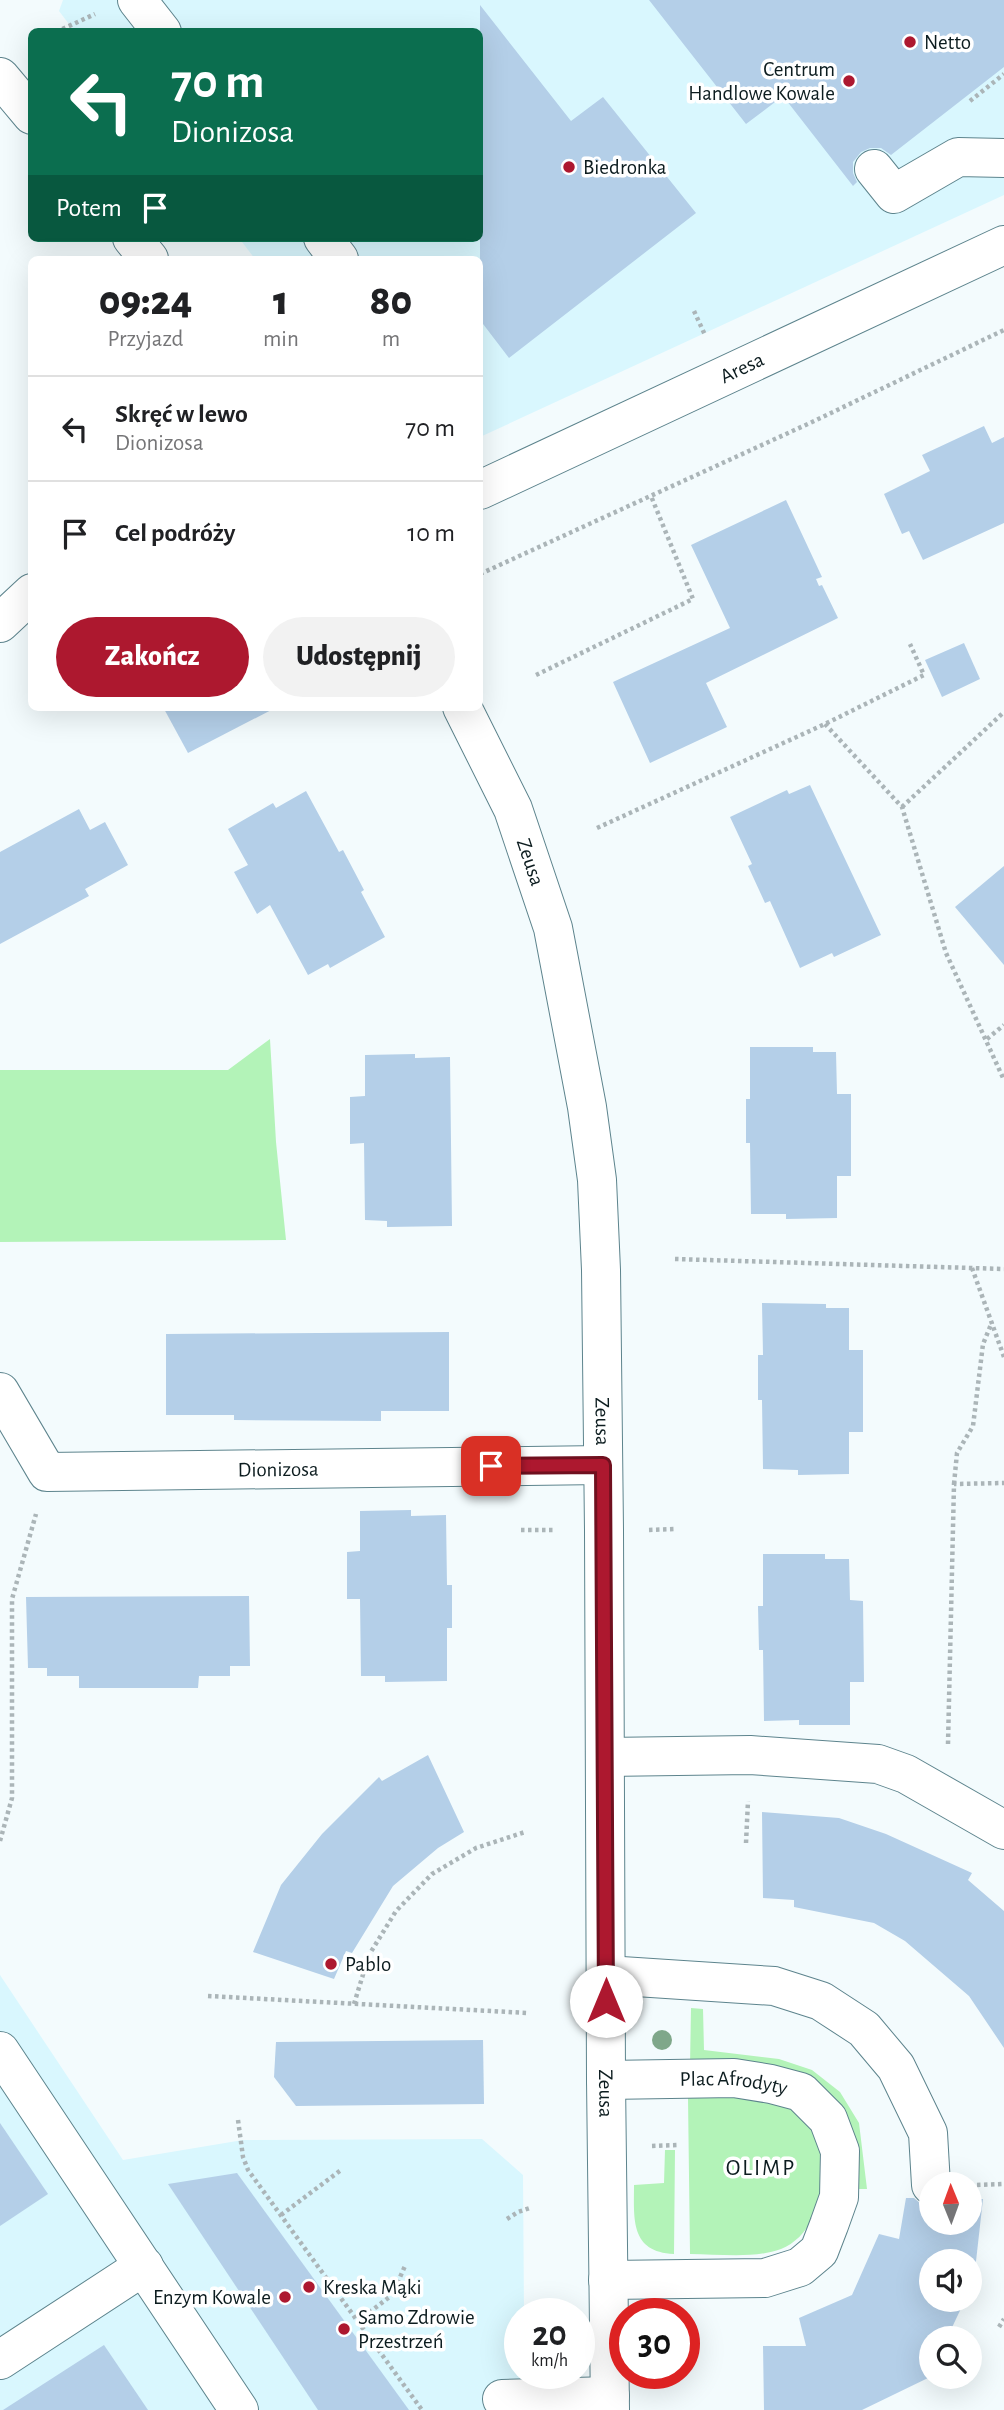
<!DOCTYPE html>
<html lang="pl">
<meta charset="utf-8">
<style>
body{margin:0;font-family:"Alegreya Sans",sans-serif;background:#f2f2f2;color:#202124;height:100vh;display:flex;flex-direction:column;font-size:26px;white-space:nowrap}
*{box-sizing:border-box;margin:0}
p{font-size:23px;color:#757577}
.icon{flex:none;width:38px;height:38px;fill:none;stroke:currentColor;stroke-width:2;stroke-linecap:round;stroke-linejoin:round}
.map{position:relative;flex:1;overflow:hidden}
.details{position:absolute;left:28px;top:256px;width:455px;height:455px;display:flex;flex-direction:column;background:#fff;border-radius:10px;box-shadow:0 7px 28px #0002}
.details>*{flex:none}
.banner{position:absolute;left:28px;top:28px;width:455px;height:214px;border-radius:10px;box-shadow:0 7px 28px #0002;background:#0b6e4f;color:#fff;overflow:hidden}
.needle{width:46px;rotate:359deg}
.tools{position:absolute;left:919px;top:2172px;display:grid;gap:14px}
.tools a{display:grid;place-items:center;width:63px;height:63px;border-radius:50%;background:#fff;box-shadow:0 7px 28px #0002;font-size:35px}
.speed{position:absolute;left:504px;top:2298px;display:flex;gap:14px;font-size:35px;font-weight:700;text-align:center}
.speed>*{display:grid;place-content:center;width:91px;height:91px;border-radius:50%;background:#fff;box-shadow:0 7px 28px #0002;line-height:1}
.speed small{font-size:18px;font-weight:400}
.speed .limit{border:10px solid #d22;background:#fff;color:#111}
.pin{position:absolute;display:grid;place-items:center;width:60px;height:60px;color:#fff;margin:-30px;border-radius:14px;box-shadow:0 4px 10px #0006}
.me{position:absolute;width:77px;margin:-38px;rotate:0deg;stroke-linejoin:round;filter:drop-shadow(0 0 5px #0008)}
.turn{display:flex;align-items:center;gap:24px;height:147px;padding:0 28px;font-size:32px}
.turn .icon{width:91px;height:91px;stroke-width:2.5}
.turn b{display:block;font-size:49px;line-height:60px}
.then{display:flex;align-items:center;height:66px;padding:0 28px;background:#0003;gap:14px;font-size:26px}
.eta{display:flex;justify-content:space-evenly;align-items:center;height:119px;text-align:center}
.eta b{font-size:42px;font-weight:800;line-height:49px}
.primary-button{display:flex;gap:14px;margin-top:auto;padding:14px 28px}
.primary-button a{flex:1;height:80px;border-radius:42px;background:#ad182f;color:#fff;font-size:28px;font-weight:800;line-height:80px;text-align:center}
.primary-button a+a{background:#f2f2f2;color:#202124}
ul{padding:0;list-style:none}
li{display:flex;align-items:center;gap:21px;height:105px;padding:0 28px;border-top:2px solid #e0e0e0}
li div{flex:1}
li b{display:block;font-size:26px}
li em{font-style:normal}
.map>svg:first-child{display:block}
.built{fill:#d9f7fe}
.green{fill:#b3f3b8}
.building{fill:#b4cfe8}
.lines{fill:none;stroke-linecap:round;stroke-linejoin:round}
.minor-casing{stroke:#5d848d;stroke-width:40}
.path{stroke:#abb5b8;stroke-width:4.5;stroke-dasharray:3.5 3.5;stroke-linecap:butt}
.minor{stroke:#fff;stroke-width:38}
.tree{fill:#7fa78a}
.route-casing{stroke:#70101f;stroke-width:18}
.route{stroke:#ad182f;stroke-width:12}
.poi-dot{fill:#ad182f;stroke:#fff;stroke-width:2.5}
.labels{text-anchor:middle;stroke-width:7;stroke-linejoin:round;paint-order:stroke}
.poi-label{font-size:21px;fill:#0c1c1f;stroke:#fff;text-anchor:start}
.street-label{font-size:21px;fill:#0c1c1f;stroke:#fff}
.neighbourhood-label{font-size:23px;letter-spacing:2px;fill:#0c1c1f;stroke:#fff}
</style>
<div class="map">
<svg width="1004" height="2410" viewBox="0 0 1004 2410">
<rect width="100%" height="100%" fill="#f3fbfd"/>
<g class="built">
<polygon points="63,0 1004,0 1004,195 480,437 480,259 255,259 239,238 480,238 480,32 75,32 59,11"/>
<polygon points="0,1975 123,2160 243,2140 482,2139 523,2175 524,2313 520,2314 520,2373 524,2373 525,2410 0,2410"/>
</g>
<g class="green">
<polygon points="270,1039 276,1142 286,1240 0,1242 0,1070 228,1070"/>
<polygon points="691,2008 703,2009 704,2050 779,2059 812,2070 840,2092 859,2123 867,2189 853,2189 848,2128 690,2066"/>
<path d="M 742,2097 C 755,2099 789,2102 799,2110 C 838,2142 829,2230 781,2249 C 754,2259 718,2254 690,2254 L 688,2098 Z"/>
<path d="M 665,2150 L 675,2150 L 674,2254 C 630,2252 634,2219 634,2185 L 664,2183 Z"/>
</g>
<g class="building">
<polygon points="649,0 1004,0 1004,67 891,155 881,148 870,148 861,152 853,162 853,173 857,182 853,186 783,96 746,124"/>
<polygon points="480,5 571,121 603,97 696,213 509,358 480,320"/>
<polygon points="984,426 992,443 1004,437 1004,523 923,560 909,531 902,534 884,494 930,471 922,455"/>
<polygon points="786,500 822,577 816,579 819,586 822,585 838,618 706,683 727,727 650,763 613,682 730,628 691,545"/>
<polygon points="964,643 980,679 942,697 925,660"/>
<polygon points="163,707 277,707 188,753"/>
<polygon points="810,785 881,935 834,957 832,953 800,968 770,901 765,903 748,866 752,864 730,817 787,790 789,794"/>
<polygon points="306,791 339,852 343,850 364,890 361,892 385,937 330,968 328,964 308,975 270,905 257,914 234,872 248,865 228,829 273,803 276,808"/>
<polygon points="79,809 90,830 105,822 128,865 85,889 89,896 0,944 0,852"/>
<polygon points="1004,866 1004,965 955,907"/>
<polygon points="750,1047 813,1047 813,1052 836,1052 837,1094 851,1094 851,1176 837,1176 837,1218 786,1219 786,1214 751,1214 750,1143 746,1143 746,1099 750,1099"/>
<polygon points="415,1054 415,1058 450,1057 452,1226 387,1227 387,1221 365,1220 364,1143 350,1144 350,1097 365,1096 365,1055"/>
<polygon points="762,1303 826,1304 826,1308 849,1308 849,1350 863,1350 863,1432 849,1432 849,1474 798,1475 798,1470 763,1469 762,1400 758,1400 758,1355 763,1355"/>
<polygon points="449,1332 449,1411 381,1411 381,1421 234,1420 234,1415 166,1415 166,1334"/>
<polygon points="411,1510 411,1516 446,1515 447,1585 452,1585 452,1628 447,1628 447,1681 385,1682 385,1676 361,1676 360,1599 347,1599 347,1552 360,1551 360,1511"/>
<polygon points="763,1554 825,1554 825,1559 849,1559 850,1600 863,1601 864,1682 850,1682 850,1725 799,1725 799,1720 764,1721 763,1650 759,1650 758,1606 763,1606"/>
<polygon points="249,1596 250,1666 230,1666 230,1676 199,1676 198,1688 79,1688 79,1676 47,1676 47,1668 28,1668 26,1597"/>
<polygon points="428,1755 464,1832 438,1848 393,1886 352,1953 346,1951 334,1979 253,1952 281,1885 322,1834 379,1777 382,1781"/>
<polygon points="762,1812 839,1818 886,1834 972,1873 968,1880 1004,1911 1004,2048 969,1996 905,1941 874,1923 794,1907 794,1900 763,1898"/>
<polygon points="483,2040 484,2104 296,2106 274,2077 276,2042"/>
<polygon points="0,2123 48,2194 0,2226"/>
<polygon points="237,2173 409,2410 318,2410 168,2184"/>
<polygon points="906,2198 914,2198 922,2205 931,2207 931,2222 970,2222 970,2199 983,2199 974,2279 970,2289 970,2261 931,2261 931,2300 965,2300 947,2338 931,2338 931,2372 928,2378 862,2410 764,2410 763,2346 806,2346 799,2318 852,2295 879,2234 899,2239"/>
<polygon points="104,2345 148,2410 3,2410"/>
</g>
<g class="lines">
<defs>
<g id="minor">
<polyline points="137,0 162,32"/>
<polyline points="0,77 32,115"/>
<polyline points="874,169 894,194 958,157 1004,158"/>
<polyline points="132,238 149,259"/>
<polyline points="323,238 339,259"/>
<path id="s1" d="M 480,490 L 1004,245"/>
<polyline points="0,623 32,593"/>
<path id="s2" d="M 462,707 L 513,809 L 553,928 L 587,1107 L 597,1180 L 601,1270 L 604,1530 L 606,2080 L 610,2410"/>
<path id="s3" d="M 0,1392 L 47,1472 L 603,1465"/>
<polyline points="605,1757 750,1755 878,1764 906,1774 1004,1830"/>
<polyline points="606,1975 774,1986 821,2001 864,2029 896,2067 928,2133 931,2185"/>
<polyline points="0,2051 239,2410"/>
<path id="s4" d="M 606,2080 L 734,2078 L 771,2084 L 801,2092 L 828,2119 L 840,2151 L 839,2197 L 829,2225 L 819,2251 L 800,2267 L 765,2278 L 608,2280"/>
<polyline points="0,2360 144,2266"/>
<polyline points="502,2399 610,2396"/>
</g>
</defs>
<use href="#minor" class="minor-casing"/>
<g class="path">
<polyline points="56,32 95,14"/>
<polyline points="970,101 1004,74"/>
<polyline points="694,311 705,335"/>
<polyline points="480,574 810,423 1004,330"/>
<polyline points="536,675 693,599 651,496"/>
<polyline points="825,724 902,807 946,953 1004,1080"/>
<polyline points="902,807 1004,712"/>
<polyline points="597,828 825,724 924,675 910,644"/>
<polyline points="987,1039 1004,1025"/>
<polyline points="675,1259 1004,1269"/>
<polyline points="972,1268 1004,1357"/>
<polyline points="954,1484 957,1453 973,1426 983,1344 992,1322"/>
<polyline points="521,1530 556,1530"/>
<polyline points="649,1530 676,1529"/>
<polyline points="948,1744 954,1484 1004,1483"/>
<polyline points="0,1841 12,1798 12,1599 36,1514"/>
<polyline points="746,1843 748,1801"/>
<polyline points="208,1996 528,2013"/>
<polyline points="354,2004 369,1955 396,1911 432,1874 476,1848 525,1832"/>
<polyline points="238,2120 243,2157 248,2170 422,2410"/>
<polyline points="652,2146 679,2145"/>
<polyline points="977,2185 1004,2184"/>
<polyline points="281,2215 341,2170"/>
<polyline points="507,2219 518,2212 530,2208"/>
<polyline points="358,2321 392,2295 405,2266"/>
<polyline points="999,2327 1004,2319"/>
</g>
<use href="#minor" class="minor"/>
</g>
<circle class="tree" cx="662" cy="2040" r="10"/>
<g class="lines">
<defs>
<polyline id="route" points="491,1466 603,1465 606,2001"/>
</defs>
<use href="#route" class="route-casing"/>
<use href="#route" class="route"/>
</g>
<g class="poi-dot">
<circle cx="910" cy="42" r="7"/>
<circle cx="849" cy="81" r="7"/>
<circle cx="569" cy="167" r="7"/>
<circle cx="331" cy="1964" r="7"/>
<circle cx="309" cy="2287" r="7"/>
<circle cx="285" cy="2297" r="7"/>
<circle cx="344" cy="2329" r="7"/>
</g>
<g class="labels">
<g class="poi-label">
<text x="924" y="49">Netto</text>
<text x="835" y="76" text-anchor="end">Centrum<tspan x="835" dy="24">Handlowe Kowale</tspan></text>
<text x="583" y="174">Biedronka</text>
<text x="345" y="1971">Pablo</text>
<text x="323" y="2294">Kreska Mąki</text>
<text x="271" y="2304" text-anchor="end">Enzym Kowale</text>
<text x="358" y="2324">Samo Zdrowie<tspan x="358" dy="24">Przestrzeń</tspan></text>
</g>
<g class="street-label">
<text dy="7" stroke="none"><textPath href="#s1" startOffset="289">Aresa</textPath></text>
<text dy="7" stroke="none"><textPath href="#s2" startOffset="170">Zeusa</textPath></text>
<text dy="7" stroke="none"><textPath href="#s2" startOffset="737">Zeusa</textPath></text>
<text dy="7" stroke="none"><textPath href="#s3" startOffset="324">Dionizosa</textPath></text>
<text dy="7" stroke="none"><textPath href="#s4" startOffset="128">Plac Afrodyty</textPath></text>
<text dy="7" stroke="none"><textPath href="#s2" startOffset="1409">Zeusa</textPath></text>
</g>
<g class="neighbourhood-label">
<text x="761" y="2175">OLIMP</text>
</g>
</g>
</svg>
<div class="tools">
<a><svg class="needle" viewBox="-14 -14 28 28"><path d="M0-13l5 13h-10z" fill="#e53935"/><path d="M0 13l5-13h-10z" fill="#757577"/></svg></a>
<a><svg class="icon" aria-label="sound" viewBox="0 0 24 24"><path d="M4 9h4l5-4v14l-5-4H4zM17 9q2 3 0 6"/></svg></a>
<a><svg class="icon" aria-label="search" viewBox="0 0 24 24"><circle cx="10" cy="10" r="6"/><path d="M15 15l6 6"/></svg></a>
</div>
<div class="speed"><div>20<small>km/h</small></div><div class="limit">30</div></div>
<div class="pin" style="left:491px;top:1466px;background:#d93025"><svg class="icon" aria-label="arrive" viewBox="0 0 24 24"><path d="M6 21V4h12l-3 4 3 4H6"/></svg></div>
<svg class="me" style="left:606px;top:2001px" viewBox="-20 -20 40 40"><circle r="19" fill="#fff"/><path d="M0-13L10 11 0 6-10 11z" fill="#ad182f"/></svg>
<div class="banner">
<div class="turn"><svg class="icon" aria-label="left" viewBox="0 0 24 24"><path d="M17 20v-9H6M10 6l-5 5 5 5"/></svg><div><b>70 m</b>Dionizosa</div></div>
<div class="then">Potem<svg class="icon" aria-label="arrive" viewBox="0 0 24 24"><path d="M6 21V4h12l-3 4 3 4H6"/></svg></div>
</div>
<section class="details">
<div class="eta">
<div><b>09:24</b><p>Przyjazd</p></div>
<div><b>1</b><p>min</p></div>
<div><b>80</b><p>m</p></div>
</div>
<ul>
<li><svg class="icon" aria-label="left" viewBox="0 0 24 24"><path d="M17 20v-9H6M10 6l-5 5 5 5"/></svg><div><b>Skręć w lewo</b><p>Dionizosa</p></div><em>70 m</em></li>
<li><svg class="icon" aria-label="arrive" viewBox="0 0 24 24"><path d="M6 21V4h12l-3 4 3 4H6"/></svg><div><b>Cel podróży</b></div><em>10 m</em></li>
</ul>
<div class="primary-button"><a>Zakończ</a><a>Udostępnij</a></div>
</section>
</div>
